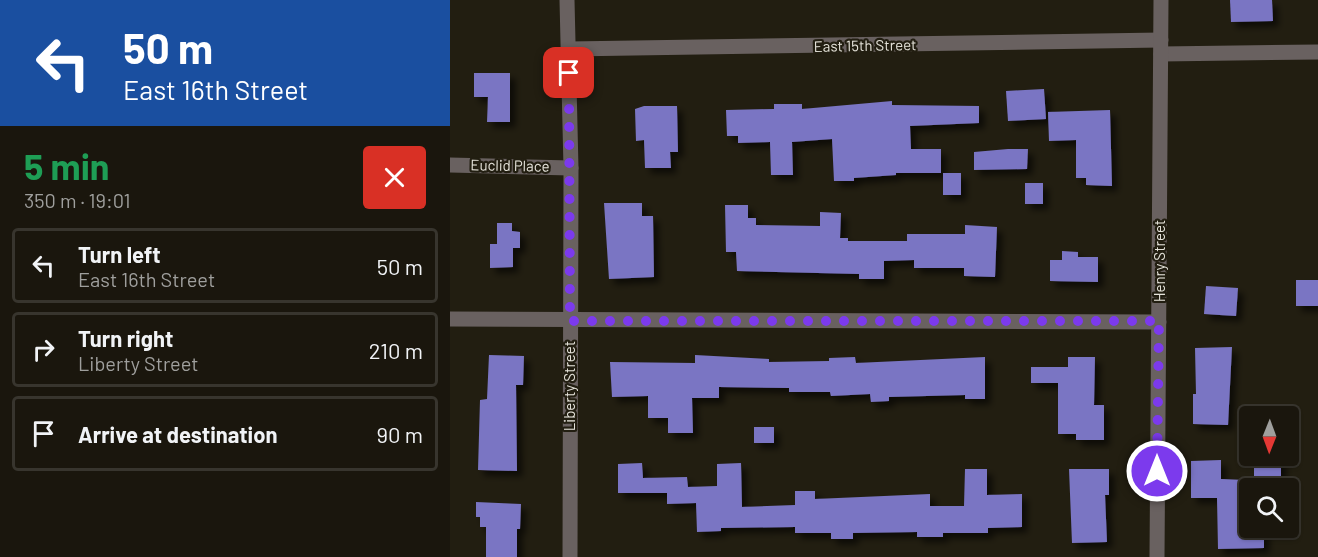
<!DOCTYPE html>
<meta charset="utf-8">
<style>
body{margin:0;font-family:Barlow,sans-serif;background:#231f16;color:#f1f3f6;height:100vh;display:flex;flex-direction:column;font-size:22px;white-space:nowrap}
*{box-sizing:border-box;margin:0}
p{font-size:20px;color:#9f9f9d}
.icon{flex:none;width:33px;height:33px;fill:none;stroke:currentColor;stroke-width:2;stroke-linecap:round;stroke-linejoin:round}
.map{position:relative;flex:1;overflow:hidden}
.drawer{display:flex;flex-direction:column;background:#1a160d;width:450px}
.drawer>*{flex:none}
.hud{background:#1a4fa0;color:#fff;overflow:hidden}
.needle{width:39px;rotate:181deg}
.tools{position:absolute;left:789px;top:406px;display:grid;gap:12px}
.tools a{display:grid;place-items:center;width:60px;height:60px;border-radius:6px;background:#1a160d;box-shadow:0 2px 4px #0004,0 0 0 2px #38352e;font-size:30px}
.pin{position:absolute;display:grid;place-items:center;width:51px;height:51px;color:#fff;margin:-26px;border-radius:12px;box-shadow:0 3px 9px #0006}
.me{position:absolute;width:66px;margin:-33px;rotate:0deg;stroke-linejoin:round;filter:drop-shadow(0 0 4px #0008)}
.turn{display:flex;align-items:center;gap:21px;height:126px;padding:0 24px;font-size:27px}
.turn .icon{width:78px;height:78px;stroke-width:2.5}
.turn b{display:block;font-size:42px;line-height:51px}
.round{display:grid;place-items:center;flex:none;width:63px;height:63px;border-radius:6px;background:#231f16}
.headline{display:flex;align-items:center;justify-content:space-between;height:102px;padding:0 24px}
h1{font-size:36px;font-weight:700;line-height:45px;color:#1e9e55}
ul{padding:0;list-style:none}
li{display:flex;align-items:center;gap:18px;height:75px;margin:0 12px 9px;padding:0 12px;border:3px solid #38352e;border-radius:6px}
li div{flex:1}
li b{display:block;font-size:22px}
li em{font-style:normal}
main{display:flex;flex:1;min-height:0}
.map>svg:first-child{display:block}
.building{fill:#7a75c3;filter:url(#shadow)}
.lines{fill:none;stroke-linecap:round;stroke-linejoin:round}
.street{stroke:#696160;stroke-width:15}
.route{stroke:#7c3aed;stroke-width:10;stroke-dasharray:0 18}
.labels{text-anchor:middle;stroke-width:4.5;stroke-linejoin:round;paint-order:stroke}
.street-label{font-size:15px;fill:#e6e4db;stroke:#221e11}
</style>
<main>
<section class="drawer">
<div class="hud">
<div class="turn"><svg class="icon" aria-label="left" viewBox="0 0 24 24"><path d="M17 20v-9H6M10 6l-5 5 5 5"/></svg><div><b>50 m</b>East 16th Street</div></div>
</div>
<div class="headline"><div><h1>5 min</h1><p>350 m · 19:01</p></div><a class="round" style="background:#d93025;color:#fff"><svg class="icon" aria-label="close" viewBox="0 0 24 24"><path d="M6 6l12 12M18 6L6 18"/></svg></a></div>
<ul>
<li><svg class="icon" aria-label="left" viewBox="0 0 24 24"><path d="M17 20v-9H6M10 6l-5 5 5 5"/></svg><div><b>Turn left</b><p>East 16th Street</p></div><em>50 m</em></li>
<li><svg class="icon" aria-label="right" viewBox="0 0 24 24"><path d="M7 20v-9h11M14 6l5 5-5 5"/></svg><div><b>Turn right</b><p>Liberty Street</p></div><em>210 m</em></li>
<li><svg class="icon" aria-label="arrive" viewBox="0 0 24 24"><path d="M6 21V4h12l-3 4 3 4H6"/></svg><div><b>Arrive at destination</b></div><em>90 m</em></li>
</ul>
</section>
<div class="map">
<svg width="868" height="557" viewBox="0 0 868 557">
<defs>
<filter id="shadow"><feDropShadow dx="5.5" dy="5.5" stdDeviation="3" flood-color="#0009"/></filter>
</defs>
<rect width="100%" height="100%" fill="#221e11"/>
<g class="building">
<polygon points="780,0 822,0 823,21 781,22"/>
<polygon points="24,73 60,73 60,122 37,122 38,97 24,97"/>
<polygon points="594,89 596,119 558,121 556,91"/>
<polygon points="442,101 442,105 529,106 529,123 460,126 461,149 491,149 491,173 446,173 446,175 404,178 404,181 384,181 382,139 342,142 343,175 321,175 320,142 288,143 288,136 277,136 276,110 324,109 324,104 352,104 352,109"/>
<polygon points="194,106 227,106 228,152 220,152 221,168 195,168 194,140 186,141 185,109"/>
<polygon points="660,110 662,186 636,185 636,178 626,178 626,140 599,141 598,112"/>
<polygon points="558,149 578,149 577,169 524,170 524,152"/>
<rect x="493" y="173" width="18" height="22"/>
<rect x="575" y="183" width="18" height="21"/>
<polygon points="154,203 192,203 192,216 203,216 204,277 159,279"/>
<polygon points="275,205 298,205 298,218 306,218 306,225 370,226 370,212 391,213 390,238 398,238 398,241 457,241 457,234 515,234 515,225 547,227 545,277 514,276 514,268 464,268 464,260 434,261 434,279 409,279 409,274 287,271 286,252 276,252"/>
<polygon points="47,223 62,223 62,231 70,232 70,248 63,248 63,267 40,268 40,244 47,244"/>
<polygon points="612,251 628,252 628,257 648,257 648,282 600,281 600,260 612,260"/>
<rect x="846" y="280" width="22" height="26"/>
<polygon points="756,286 788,288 786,316 754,314"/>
<polygon points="782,347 778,425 743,424 743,394 746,394 745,348"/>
<polygon points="39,355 74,356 73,385 66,385 67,471 28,470 30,400 37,399"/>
<polygon points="245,355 319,359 319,362 379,361 379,358 405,357 406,363 535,357 535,399 515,399 515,395 439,397 439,401 421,402 420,394 381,396 380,392 339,392 339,388 269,387 269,398 242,398 243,433 218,433 218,418 198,418 198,396 162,397 160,362 245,363"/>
<polygon points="618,357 645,357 644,405 654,405 654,440 626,440 626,434 608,434 608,383 581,383 581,367 618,367"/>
<rect x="304" y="427" width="20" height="16"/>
<rect x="804" y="456" width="27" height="33"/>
<polygon points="771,460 771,479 796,480 796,524 800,524 800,528 814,528 814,548 768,549 767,498 741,498 741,461"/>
<polygon points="192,463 193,478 237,477 238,487 267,486 267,464 291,463 292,507 345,505 345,491 365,491 365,499 480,494 480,506 514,506 515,469 537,469 537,495 572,494 572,527 538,528 538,533 493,533 493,537 467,537 467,532 403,533 403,539 381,539 381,533 345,533 345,527 271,528 271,531 247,532 246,503 217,504 217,493 168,493 168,464"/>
<polygon points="619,469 659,469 659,495 655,495 657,542 622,543"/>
<polygon points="26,502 71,504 70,529 67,529 67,557 36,557 36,527 30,527 30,517 26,517"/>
</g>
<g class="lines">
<g class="street">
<polyline points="117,0 121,168 120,557"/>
<polyline points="119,49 711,40"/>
<polyline points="711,54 868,52"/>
<polyline points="0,165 121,168"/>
<polyline points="0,319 709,322"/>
<polyline points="707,557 711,0"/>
</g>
</g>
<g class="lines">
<polyline class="route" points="119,73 120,321 709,321 707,471"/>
</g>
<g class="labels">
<g class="street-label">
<text transform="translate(415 46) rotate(-1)" y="5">East 15th Street</text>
<text transform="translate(60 166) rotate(1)" y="5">Euclid Place</text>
<text transform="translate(710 261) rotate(-90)" y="5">Henry Street</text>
<text transform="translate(120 386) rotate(-90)" y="5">Liberty Street</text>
</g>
</g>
</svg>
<div class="tools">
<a><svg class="needle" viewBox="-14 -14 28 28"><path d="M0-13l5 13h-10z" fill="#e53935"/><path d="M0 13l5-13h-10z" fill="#9f9f9d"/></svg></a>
<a><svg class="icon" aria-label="search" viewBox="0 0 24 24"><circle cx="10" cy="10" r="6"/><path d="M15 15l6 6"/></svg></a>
</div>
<div class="pin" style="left:119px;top:73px;background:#d93025"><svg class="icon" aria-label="arrive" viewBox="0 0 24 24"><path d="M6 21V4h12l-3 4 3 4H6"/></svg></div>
<svg class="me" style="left:707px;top:471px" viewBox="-20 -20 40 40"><circle r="17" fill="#7c3aed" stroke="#fff" stroke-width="3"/><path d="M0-11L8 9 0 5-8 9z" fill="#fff"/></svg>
</div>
</main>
